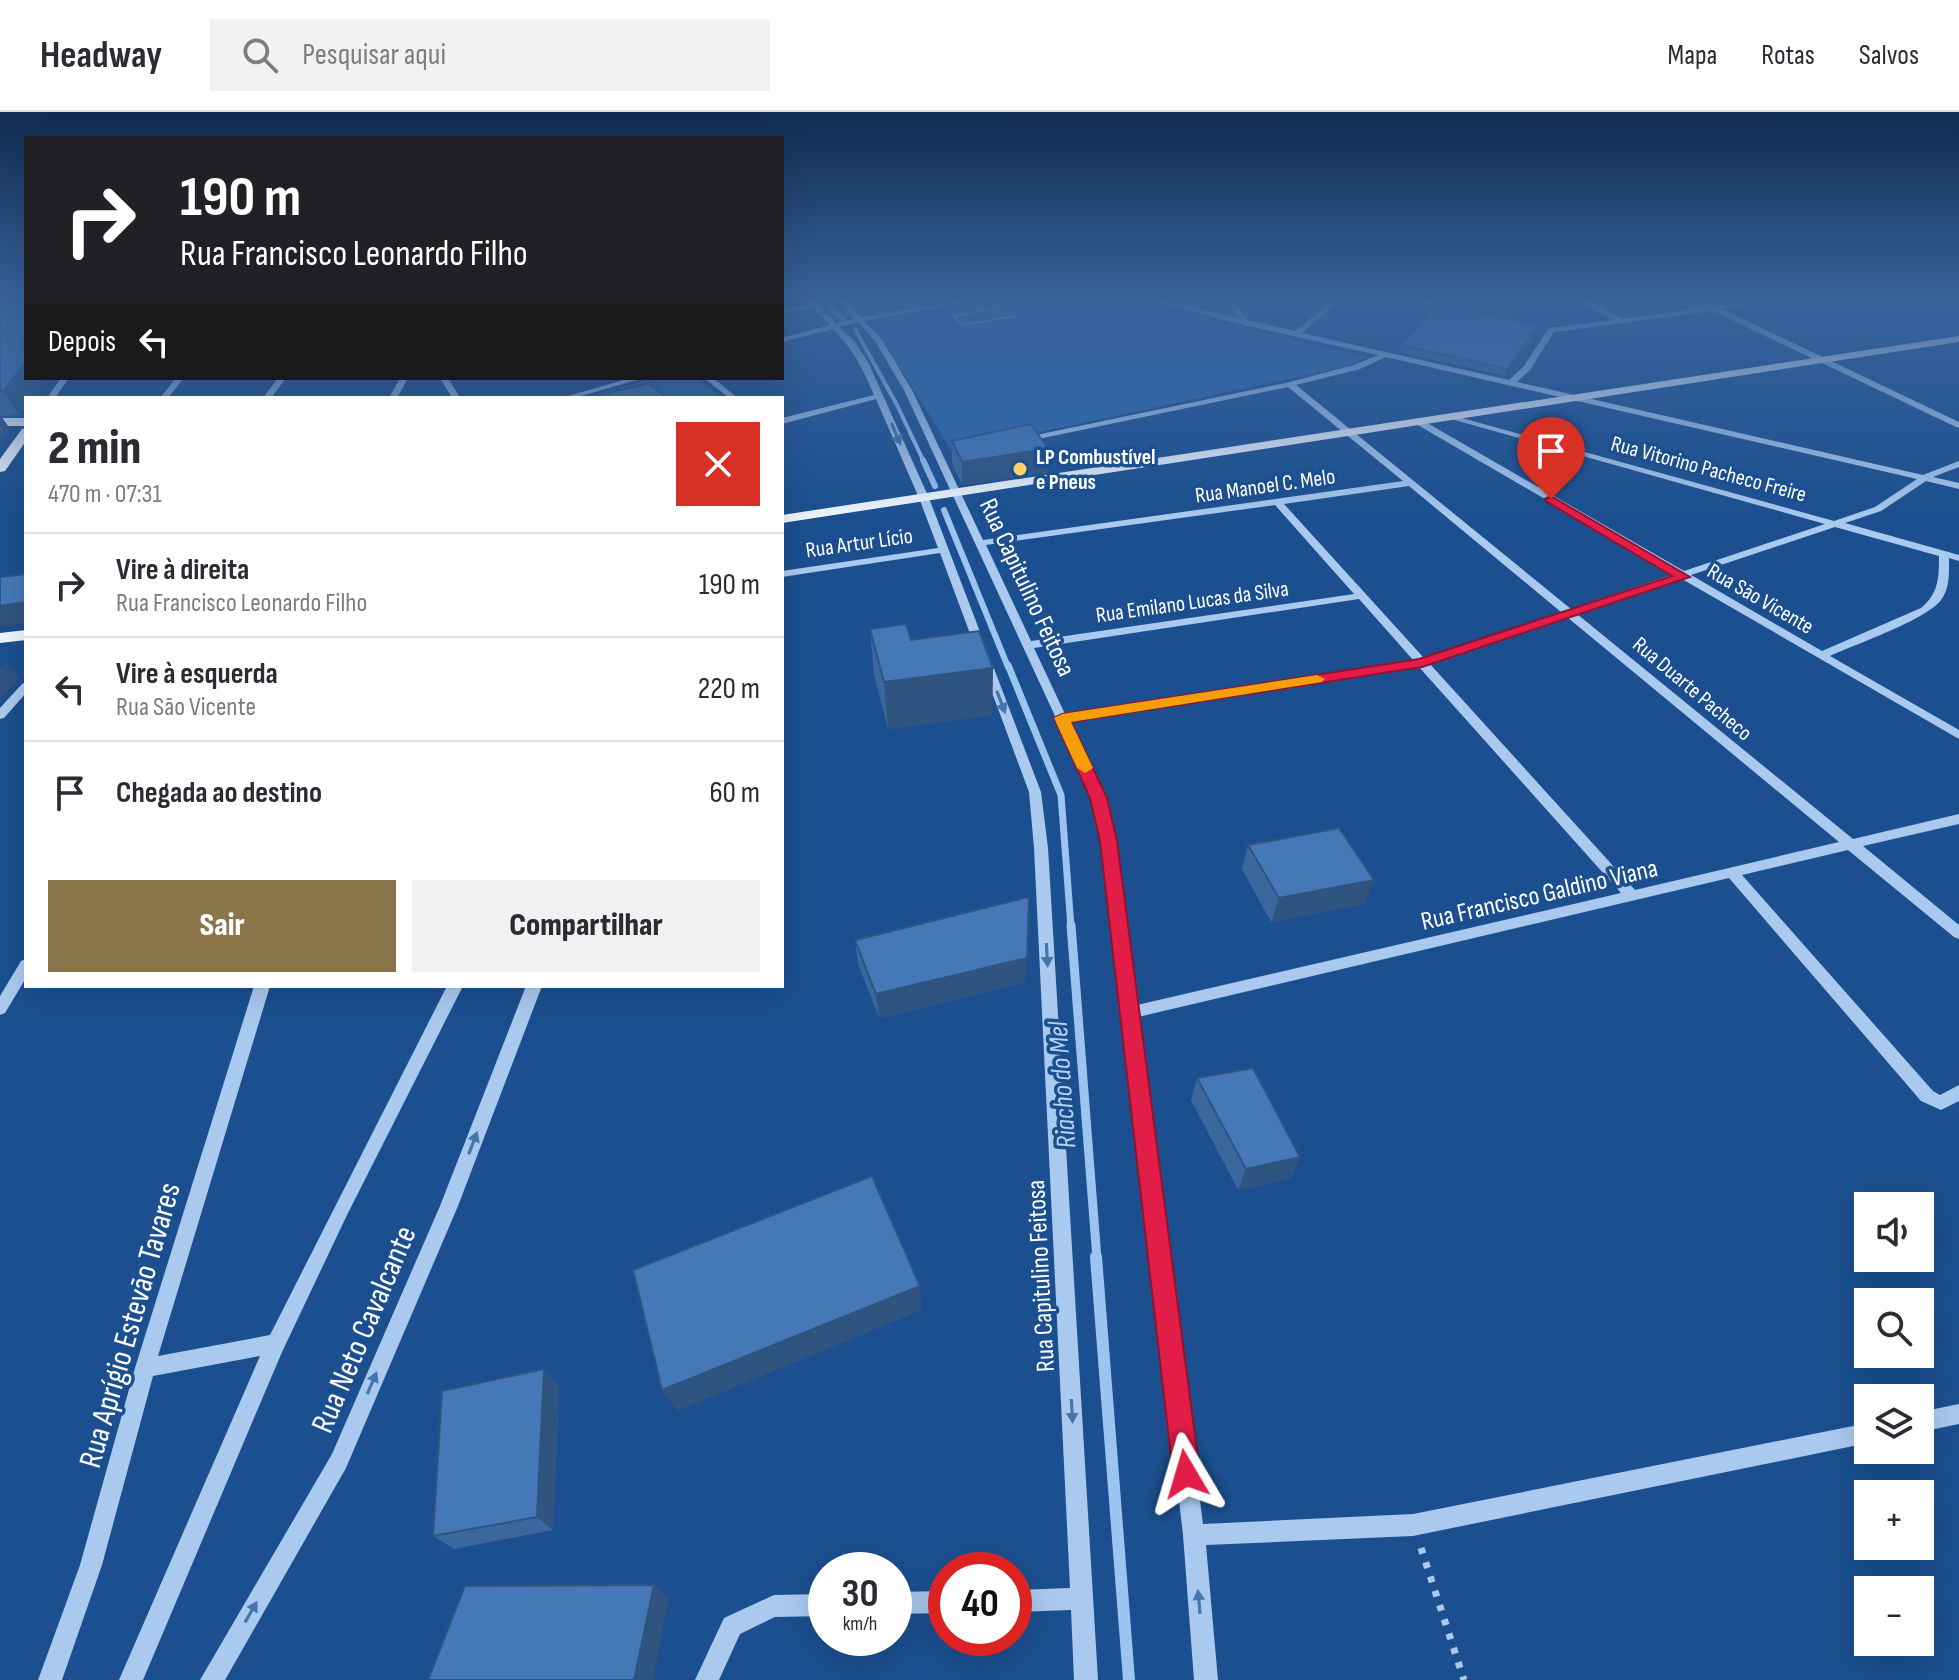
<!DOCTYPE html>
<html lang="pt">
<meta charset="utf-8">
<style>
body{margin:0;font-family:"Sofia Sans Condensed",sans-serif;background:#f2f2f3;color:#2b2b33;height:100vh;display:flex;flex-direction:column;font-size:30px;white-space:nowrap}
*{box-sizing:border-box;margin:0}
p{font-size:26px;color:#7c7c81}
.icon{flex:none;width:44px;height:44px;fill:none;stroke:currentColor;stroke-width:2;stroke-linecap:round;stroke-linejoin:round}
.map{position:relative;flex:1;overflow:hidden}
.panel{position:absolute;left:24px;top:284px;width:760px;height:592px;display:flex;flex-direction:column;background:#fff;border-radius:0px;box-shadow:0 8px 32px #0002}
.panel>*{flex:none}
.top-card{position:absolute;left:24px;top:24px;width:760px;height:244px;border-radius:0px;box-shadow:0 8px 32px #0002;background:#202124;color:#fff;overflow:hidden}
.tools{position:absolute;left:1854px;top:1080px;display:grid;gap:16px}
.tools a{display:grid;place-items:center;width:80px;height:80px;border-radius:0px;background:#fff;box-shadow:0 8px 32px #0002;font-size:40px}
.speed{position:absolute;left:808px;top:1440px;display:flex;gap:16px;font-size:40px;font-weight:700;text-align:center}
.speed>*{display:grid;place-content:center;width:104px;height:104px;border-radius:50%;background:#fff;box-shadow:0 8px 32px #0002;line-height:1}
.speed small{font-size:20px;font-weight:400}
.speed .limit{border:12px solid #d22;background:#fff;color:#111}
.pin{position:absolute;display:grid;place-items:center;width:68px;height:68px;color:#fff;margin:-82px -34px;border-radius:50% 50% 50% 0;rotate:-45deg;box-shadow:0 0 8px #0007}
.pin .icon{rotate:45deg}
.me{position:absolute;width:88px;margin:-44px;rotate:353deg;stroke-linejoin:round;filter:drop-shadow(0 0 6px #0008)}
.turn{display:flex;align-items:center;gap:28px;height:168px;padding:0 24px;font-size:36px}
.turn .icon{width:104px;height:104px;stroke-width:2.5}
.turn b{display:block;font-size:56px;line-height:68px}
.then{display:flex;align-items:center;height:76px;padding:0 24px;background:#0003;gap:16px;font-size:30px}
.round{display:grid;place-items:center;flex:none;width:84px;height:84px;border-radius:0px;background:#f2f2f3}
.headline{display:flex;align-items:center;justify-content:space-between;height:136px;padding:0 24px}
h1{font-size:48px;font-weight:800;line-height:60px}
.primary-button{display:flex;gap:16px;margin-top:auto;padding:16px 24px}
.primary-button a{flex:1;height:92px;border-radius:0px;background:#8a764a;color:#fff;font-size:32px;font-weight:800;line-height:92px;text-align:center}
.primary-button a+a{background:#f2f2f3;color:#2b2b33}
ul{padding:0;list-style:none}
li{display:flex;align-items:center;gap:24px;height:104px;padding:0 24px;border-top:2px solid #e1e1e2}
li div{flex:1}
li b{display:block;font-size:30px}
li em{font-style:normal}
header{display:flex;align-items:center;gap:48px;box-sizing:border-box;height:112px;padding:0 40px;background:#fff;border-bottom:2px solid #e1e1e2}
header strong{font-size:38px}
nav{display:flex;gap:44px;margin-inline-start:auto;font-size:28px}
.search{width:560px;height:72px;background:#f2f2f3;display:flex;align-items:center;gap:20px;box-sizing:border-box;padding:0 28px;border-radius:0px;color:#7c7c81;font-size:30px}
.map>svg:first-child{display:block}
.green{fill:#2e69ad}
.water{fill:#3c6290;stroke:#9cc4f0;stroke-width:2}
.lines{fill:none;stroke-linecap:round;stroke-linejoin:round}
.stream-far4{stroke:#9cc4f0;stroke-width:4}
.stream-far3{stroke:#9cc4f0;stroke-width:6}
.stream-far2{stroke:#9cc4f0;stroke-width:7}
.stream-far1{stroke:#9cc4f0;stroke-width:9}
.stream{stroke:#9cc4f0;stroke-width:12}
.path{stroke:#a9c9ee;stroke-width:7;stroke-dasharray:6 9;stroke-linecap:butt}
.minor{fill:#a9c9ee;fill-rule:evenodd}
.major{fill:#f0f6ff;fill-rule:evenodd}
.wall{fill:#3a679d}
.shaded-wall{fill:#305480}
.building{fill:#4478b7;stroke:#305480;stroke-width:2}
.oneway{fill:#4674ac}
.route{fill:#e11d48;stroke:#92132f;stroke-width:2}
.slow{fill:#f59e0b}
.poi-dot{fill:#ffd166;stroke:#1b4f8f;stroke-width:3}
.labels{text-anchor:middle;stroke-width:7;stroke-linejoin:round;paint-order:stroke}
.far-poi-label{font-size:22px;font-weight:bold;fill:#fff;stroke:#1b4f8f;text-anchor:start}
.far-street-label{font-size:22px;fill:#fff;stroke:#1b4f8f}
.street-label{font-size:26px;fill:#fff;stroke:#1b4f8f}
.water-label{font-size:28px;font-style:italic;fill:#b5d3f5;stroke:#1b4f8f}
.near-street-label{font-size:32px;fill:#fff;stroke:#1b4f8f}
</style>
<header>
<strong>Headway</strong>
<div class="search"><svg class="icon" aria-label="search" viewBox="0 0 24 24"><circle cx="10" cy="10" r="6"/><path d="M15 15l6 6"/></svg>Pesquisar aqui</div>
<nav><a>Mapa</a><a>Rotas</a><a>Salvos</a></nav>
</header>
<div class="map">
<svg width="1959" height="1568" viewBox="0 0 1959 1568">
<rect width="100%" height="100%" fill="#1b4f8f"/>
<g class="green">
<polygon points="1003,188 1130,188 1366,245 1349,254 952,339 871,209"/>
<polygon points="655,266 697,266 723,286 582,286"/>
</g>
<polygon class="water" points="1005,195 1016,204 963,213 953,204"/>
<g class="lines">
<g class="stream-far4">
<polyline points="824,188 844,208"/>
<polyline points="855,217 897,293 924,350"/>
</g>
<g class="stream-far3">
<polyline points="923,348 935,374"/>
<polyline points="944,398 1008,555"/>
</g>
<polyline class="stream-far2" points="1008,553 1061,683 1071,815"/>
<polyline class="stream-far1" points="1071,813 1097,1147"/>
<polyline class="stream" points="1096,1145 1129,1568"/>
<polyline class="path" points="1421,1436 1464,1568"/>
<g class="minor">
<path d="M 806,188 L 813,188 L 836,211 L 854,207 L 838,188 L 845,188 L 861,205 L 966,188 L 983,188 L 864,209 L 881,226 L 912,278 L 983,428 L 1403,369 L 1288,275 L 1019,331 L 1018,329 L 1022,326 L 1290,270 L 1354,253 L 1378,243 L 1247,214 L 1147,188 L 1160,188 L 1239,206 L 1225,188 L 1232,188 L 1248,208 L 1295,219 L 1334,188 L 1341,188 L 1302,221 L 1509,268 L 1524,254 L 1549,216 L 1613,208 L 1578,188 L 1587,188 L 1622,207 L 1706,195 L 1693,188 C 1702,188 1710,194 1719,194 C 1739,193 1760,188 1780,188 L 1722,197 L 1959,310 L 1959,316 L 1956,315 L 1713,199 L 1554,220 L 1530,258 L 1517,270 L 1923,363 L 1959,349 L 1959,355 L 1933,365 L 1959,371 L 1959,377 L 1926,369 L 1881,399 L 1845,411 L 1959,443 L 1959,449 L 1949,446 C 1949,461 1950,476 1941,488 C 1926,508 1856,532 1830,544 L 1959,618 L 1959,627 L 1682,467 L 1577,502 L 1853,727 L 1959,702 L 1959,712 L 1863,734 L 1959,813 L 1959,827 L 1954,825 L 1848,738 L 1742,763 L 1933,979 L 1940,983 L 1959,973 L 1959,989 L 1941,998 L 1921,989 L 1729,766 L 1138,905 L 1203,1412 L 1413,1402 L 1868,1311 L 1868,1331 L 1413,1424 L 1206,1433 L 1218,1568 L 1194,1568 L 1183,1423 L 1102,729 L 1093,686 L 904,278 L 875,229 L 858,210 L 839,215 L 854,229 L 868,250 L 929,386 L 1041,680 L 1048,736 L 1098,1568 L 1074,1568 L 1071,1498 L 1014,1500 L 1014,1478 L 1070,1476 L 1034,736 L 1029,680 L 940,441 L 782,465 L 782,459 L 938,436 L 919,386 L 876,287 L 782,312 L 782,306 L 874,283 C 863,257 853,237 833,217 L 782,230 L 782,226 L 830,213 L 813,196 L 782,201 L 782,197 L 810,193 ZM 1386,245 L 1917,367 L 1875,395 L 1834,409 L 1451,303 L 1444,305 L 1825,412 L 1684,459 L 1422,308 L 1416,308 L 1416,312 L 1674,462 L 1571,497 L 1296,273 L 1360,257 ZM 1409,374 L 1561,500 L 1424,546 L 1284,392 ZM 1275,393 L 1354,482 L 1031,529 L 986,433 ZM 1835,415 L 1939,444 C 1939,465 1939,481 1921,496 L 1822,539 L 1691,463 ZM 1359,487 L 1414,549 L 1065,602 L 1034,536 ZM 1567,505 L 1839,730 L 1635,778 L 1430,552 ZM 1419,555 L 1621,781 L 1137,893 L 1116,729 L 1105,686 L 1069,609 Z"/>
<polygon points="1408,188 1422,188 1462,198 1458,200"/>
<polygon points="61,266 69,266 55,286 47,286"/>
<polygon points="176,266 184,266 168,286 160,286"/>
<polygon points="278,266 286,266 271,286 263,286"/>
<polygon points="400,266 408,266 397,286 389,286"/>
<polygon points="440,266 448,266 460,286 452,286"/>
<polygon points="631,266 644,266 574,286 561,286"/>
<polygon points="704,266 713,266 738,286 729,286"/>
<polygon points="26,570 26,581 4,606 0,607 0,596 22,572"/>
<polygon points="26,847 26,866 5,901 0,903 0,884 21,849"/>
<polygon points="254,874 270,874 158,1244 270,1223 447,874 463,874 347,1103 282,1240 143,1568 119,1568 260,1244 153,1264 102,1453 62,1568 38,1568 80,1453 135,1256"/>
<polygon points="526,874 542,874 458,1094 346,1356 225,1568 200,1568 332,1342 440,1094"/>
<polygon points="1959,1292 1959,1312 1920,1320 1920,1300"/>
<polygon points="946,1479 946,1501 894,1502 894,1480"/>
<polygon points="826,1482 826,1504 775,1505 740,1522 719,1568 695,1568 724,1506 774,1483"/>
</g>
<g class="major">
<polygon points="1959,224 1959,230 782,411 782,403"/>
<rect x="0" y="306" width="26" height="8"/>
<polygon points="26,316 26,329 5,359 0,360 0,347 22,317"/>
<polygon points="26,518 26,528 0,531 0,521"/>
</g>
</g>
<g class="wall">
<polygon points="0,193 26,266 47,266 32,286 26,286 19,303 1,304 10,317 0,332"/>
<polygon points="1537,220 1505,264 1399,240 1401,233"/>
<polygon points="952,329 1048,337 1047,360 962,373 952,351"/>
<polygon points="870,517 911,528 993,556 992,603 888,617 874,563"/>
<polygon points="1248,733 1364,792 1271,810 1242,757"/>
<polygon points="855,828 1025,870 879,906 858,852"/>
<polygon points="1197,966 1300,1045 1290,1066 1238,1078 1191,988"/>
<polygon points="559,1274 553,1418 454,1437 433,1424"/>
</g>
<g class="shaded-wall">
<polygon points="1539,213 1537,220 1505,264 1507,257"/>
<polygon points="26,250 26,266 47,266 32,286 26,286 26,294 19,303 3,279"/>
<polygon points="0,303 10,317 0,332"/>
<polygon points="1048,337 1047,360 962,373 962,350"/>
<polygon points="26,490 26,511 0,515 0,494"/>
<polygon points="6,550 19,566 0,587 0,556"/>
<polygon points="993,556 992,603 888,617 884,570"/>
<polygon points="1374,768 1364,792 1271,810 1279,786"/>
<polygon points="1027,846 1025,870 879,906 876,882"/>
<polygon points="1300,1045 1290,1066 1238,1078 1246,1057"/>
<polygon points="920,1174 922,1198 677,1299 662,1278"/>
<polygon points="544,1257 559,1274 553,1418 537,1405"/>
<polygon points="654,1473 669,1485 653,1568 634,1568"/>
</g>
<g class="building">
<polygon points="21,188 26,188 26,250 3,279 0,279 0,193 17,192"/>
<polygon points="1440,193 1539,213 1507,257 1401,233"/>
<polygon points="649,271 666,286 587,286"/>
<polygon points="1031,312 1048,337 962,350 952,329"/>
<polygon points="26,462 26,490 0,494 0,465"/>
<polygon points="906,512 911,528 979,519 993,556 884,570 870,517"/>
<polygon points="1339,716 1374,768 1279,786 1248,733"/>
<polygon points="1029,785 1027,846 876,882 855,828"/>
<polygon points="1253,956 1300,1045 1246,1057 1197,966"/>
<polygon points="872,1064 920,1174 662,1278 633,1158"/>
<polygon points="544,1257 537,1405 433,1424 442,1279"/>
<polygon points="654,1473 634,1568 428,1568 465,1474"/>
</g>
<defs><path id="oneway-solid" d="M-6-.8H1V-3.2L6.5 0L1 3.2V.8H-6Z" transform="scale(2)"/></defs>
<g class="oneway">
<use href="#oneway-solid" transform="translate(896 322) rotate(67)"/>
<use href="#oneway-solid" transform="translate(1001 590) rotate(69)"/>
<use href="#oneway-solid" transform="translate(1047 843) rotate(87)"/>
<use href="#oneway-solid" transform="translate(473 1031) rotate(-69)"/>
<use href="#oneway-solid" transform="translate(372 1271) rotate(-67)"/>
<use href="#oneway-solid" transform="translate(1072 1299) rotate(87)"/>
<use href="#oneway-solid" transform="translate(1199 1490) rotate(-95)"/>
<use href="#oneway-solid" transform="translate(251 1500) rotate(-60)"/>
</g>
<linearGradient id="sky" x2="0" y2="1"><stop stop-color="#0f2b4f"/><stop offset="0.46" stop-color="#39639b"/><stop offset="1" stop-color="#39639b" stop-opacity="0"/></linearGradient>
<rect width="1959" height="408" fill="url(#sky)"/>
<polygon class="route" points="1551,384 1690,465 1422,555 1071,610 1107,686 1117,729 1200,1362 1196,1371 1186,1375 1177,1371 1173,1362 1100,729 1090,686 1054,606 1062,602 1419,547 1672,464 1547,390 1545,387"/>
<polygon class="slow" points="1317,563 1325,567 1322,570 1071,610 1093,656 1085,661 1077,656 1054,606 1062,602"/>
<circle class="poi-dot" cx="1020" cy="357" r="8"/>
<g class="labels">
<g class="far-poi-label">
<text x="1036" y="352">LP Combustível<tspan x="1036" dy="25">e Pneus</tspan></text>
</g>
<g class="far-street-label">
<text transform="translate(1709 356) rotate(15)" y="8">Rua Vitorino Pacheco Freire</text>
<text transform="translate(1265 373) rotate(-8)" y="8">Rua Manoel C. Melo</text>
<text transform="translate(859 430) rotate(-8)" y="8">Rua Artur Lício</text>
<text transform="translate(1761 486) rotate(30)" y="8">Rua São Vicente</text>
<text transform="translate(1192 489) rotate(-8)" y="8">Rua Emilano Lucas da Silva</text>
<text transform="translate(1693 576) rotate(40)" y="8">Rua Duarte Pacheco</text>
</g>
<g class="street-label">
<text transform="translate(1028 475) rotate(65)" y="9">Rua Capitulino Feitosa</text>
<text transform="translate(1539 782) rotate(-13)" y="9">Rua Francisco Galdino Viana</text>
<text transform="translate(1040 1164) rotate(-93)" y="9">Rua Capitulino Feitosa</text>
</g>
<g class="water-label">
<text transform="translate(1061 973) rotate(-94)" y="10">Riacho do Mel</text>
</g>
<g class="near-street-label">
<text transform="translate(129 1213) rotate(-74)" y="11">Rua Aprígio Estevão Tavares</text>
<text transform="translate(363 1217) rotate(-67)" y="11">Rua Neto Cavalcante</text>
</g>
</g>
</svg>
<div class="tools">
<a><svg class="icon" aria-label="sound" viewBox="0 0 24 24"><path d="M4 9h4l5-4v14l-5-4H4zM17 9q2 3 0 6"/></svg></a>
<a><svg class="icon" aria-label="search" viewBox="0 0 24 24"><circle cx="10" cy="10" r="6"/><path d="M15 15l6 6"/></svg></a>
<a><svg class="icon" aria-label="layers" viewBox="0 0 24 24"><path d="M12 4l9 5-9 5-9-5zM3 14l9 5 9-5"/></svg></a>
<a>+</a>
<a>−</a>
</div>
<div class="speed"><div>30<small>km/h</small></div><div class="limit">40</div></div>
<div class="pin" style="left:1551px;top:387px;background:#d93025"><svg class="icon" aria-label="arrive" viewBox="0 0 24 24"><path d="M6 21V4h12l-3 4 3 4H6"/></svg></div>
<svg class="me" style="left:1186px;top:1362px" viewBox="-20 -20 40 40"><path d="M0-17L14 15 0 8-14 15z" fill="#e11d48" stroke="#fff" stroke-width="4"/></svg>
<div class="top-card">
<div class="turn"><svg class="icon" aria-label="right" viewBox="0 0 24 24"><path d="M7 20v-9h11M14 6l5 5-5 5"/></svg><div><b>190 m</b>Rua Francisco Leonardo Filho</div></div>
<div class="then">Depois<svg class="icon" aria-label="left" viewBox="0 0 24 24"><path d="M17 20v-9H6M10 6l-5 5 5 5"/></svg></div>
</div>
<section class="panel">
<div class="headline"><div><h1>2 min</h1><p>470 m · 07:31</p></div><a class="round" style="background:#d93025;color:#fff"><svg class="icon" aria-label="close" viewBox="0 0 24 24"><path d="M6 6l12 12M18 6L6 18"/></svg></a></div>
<ul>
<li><svg class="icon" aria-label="right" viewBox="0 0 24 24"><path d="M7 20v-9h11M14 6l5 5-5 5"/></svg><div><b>Vire à direita</b><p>Rua Francisco Leonardo Filho</p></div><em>190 m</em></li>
<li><svg class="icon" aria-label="left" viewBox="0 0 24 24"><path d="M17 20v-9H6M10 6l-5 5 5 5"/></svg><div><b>Vire à esquerda</b><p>Rua São Vicente</p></div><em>220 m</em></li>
<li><svg class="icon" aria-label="arrive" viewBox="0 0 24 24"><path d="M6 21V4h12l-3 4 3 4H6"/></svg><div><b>Chegada ao destino</b></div><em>60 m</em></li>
</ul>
<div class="primary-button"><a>Sair</a><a>Compartilhar</a></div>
</section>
</div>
